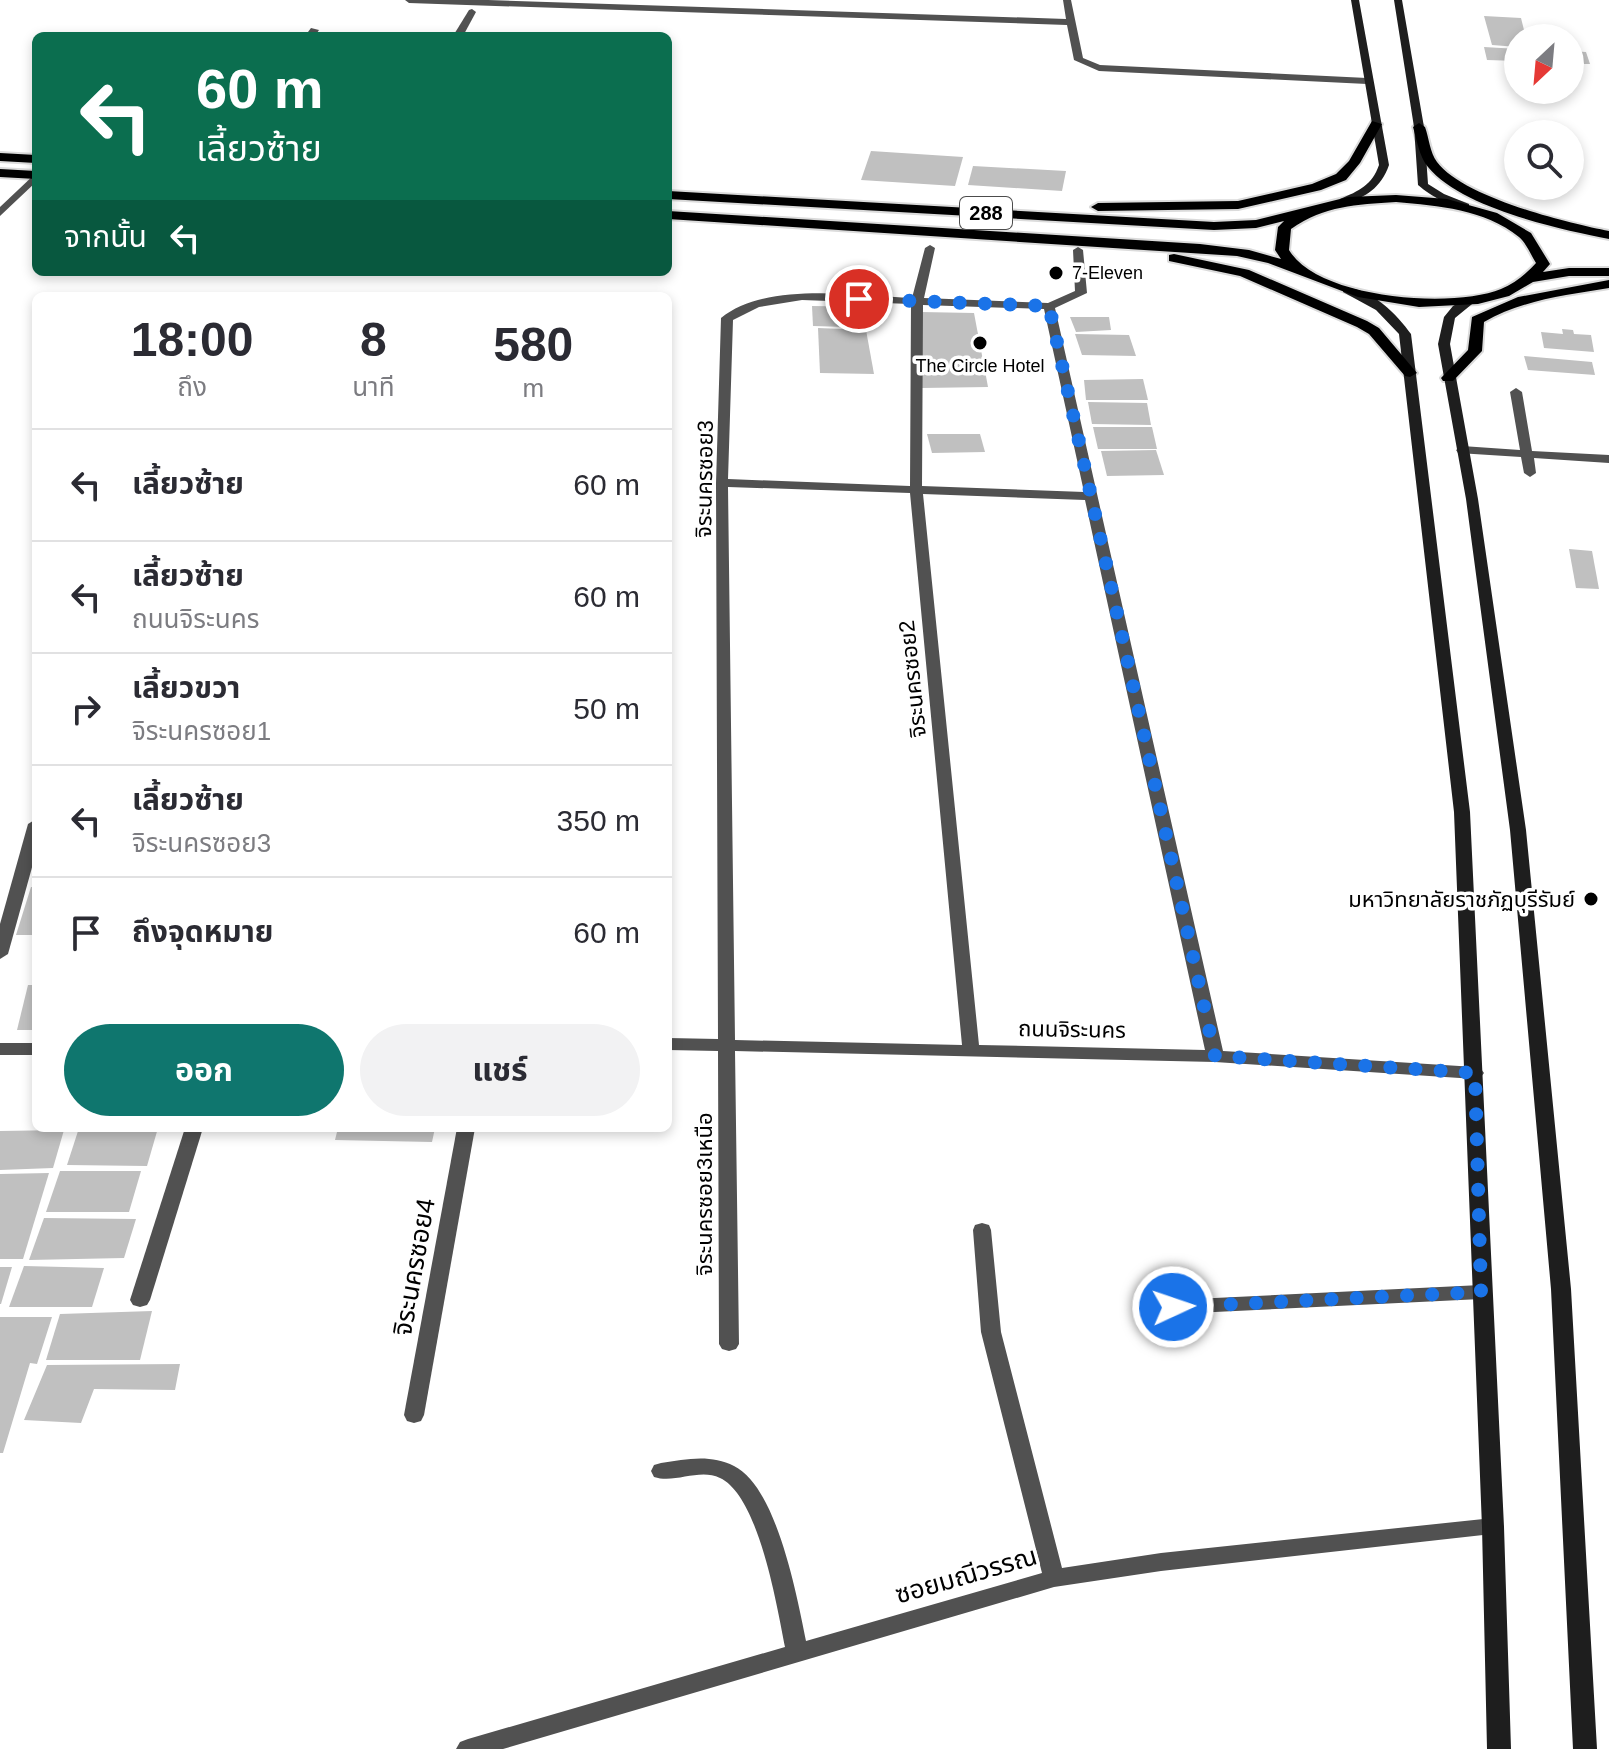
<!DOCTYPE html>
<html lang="th">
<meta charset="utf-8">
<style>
body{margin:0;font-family:Helvetica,"Noto Sans Thai",sans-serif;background:#f2f2f3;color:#2b2b33;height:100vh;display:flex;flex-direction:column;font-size:30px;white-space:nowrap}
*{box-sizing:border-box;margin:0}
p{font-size:26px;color:#7c7c81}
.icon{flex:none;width:44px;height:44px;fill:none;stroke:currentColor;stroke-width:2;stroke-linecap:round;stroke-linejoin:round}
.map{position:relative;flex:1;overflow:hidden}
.sheet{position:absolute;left:32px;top:292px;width:640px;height:840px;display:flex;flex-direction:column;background:#fff;border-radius:12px;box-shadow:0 4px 12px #0003}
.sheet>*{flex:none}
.guide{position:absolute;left:32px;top:32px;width:640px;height:244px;border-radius:12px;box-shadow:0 4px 12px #0003;background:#0b6e4f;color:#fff;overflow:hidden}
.needle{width:52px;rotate:206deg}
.tools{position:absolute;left:1504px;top:24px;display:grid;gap:16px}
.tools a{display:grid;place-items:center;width:80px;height:80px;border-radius:50%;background:#fff;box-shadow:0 4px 12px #0003;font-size:40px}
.pin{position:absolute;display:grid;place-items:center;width:68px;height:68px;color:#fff;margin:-34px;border:4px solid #fff;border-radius:50%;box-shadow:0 2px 8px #0007}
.me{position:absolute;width:88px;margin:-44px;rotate:87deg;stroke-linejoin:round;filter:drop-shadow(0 0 6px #0008)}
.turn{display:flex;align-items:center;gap:28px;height:168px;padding:0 32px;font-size:36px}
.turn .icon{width:104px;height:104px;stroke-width:2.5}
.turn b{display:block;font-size:56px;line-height:68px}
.then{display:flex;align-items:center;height:76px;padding:0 32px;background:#0003;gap:16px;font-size:30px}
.eta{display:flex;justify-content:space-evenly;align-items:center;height:136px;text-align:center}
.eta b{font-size:48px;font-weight:700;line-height:56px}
.button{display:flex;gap:16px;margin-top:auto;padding:16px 32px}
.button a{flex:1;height:92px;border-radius:48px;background:#0f766e;color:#fff;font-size:32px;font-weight:700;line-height:92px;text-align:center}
.button a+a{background:#f2f2f3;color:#2b2b33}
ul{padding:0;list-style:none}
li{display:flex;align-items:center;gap:24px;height:112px;padding:0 32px;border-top:2px solid #e1e1e2}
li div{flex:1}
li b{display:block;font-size:30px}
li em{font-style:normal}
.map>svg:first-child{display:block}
.building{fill:#c0c0c0}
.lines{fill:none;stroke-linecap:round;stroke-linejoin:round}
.primary-casing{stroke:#dbdbdb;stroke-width:4}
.minor{fill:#515151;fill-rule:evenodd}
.secondary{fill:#1e1e1e;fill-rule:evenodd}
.primary{fill:#000;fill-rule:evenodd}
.route{stroke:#1a73e8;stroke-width:14;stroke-dasharray:0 25.2}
.poi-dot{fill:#000;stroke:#fff;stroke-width:3}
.labels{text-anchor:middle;stroke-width:7;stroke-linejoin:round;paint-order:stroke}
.far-poi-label{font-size:18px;fill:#000;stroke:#fff;text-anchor:start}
.shield{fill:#fff;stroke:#4c4c4c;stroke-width:2}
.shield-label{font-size:20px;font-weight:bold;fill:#000}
.street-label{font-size:22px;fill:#000;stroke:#fff}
.poi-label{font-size:22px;fill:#000;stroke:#fff;text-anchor:end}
.near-street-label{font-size:26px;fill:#000;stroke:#fff}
</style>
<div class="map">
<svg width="1609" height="1749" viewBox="0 0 1609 1749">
<rect width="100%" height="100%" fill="#fff"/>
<g class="building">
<polygon points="1484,16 1521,18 1526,38 1518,38 1518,47 1492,45"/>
<polygon points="1484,47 1518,49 1518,61 1487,60"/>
<polygon points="1570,51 1586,52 1590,64 1570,64"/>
<polygon points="871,151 963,157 955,186 861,180"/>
<polygon points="973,166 1066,171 1062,191 968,185"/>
<polygon points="812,306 874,307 877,328 813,326"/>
<polygon points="921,312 974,313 988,387 922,388"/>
<polygon points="1070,317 1109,317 1111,330 1076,332"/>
<polygon points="818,328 866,330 874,374 820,373"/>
<polygon points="1562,329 1573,330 1574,334 1591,335 1594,352 1544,348 1541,332 1563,334"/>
<polygon points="1075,334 1129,335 1136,356 1082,355"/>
<polygon points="1524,356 1592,362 1595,375 1528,370"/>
<polygon points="1143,379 1148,400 1086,400 1084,380"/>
<polygon points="1088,402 1147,403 1151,425 1092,424"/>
<polygon points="1093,427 1152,427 1157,449 1098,449"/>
<polygon points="927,434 980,434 985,452 932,453"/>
<polygon points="1156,450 1164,475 1107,476 1101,451"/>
<polygon points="1569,549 1592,551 1599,589 1576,588"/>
<polygon points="31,887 36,887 36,935 16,935"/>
<polygon points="28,985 36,985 36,1030 17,1030"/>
<polygon points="79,1128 158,1128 147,1166 67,1165"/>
<polygon points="338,1128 435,1128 432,1142 335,1140"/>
<polygon points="64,1130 53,1168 0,1170 0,1131"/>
<polygon points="60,1171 141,1171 129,1212 46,1212"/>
<polygon points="49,1173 23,1259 0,1259 0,1174"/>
<polygon points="44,1218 136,1219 124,1258 29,1260"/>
<polygon points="24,1266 104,1268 92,1307 9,1307"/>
<polygon points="0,1267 12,1267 1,1304 0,1304"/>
<polygon points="152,1311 140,1360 46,1360 60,1314"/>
<polygon points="0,1317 52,1317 37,1364 30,1363 3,1453 0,1453"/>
<polygon points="180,1364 175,1390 94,1389 81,1423 24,1420 47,1365"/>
</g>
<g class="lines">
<defs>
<g id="primary">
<polygon points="1372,121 1382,124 1360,163 1346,180 1321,190 1238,209 1098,211 1091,207 1098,203 1238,201 1312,184 1336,174 1349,161"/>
<path d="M 1419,123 L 1425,127 C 1429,138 1430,153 1437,162 C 1463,197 1566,223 1609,231 L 1609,239 C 1558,229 1462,208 1428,167 C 1419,156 1417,140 1413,127 Z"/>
<polygon points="0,153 36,155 36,163 0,161"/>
<polygon points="0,169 36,171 36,179 0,177"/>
<path d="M 668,191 L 1214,222 L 1256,220 L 1348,197 L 1396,195 L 1447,199 L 1497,213 L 1531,233 L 1550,264 L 1543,272 L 1569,268 L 1609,268 L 1609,276 L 1569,276 L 1533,282 L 1509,296 L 1478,304 L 1419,307 L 1358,297 L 1268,263 L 1237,256 L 668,219 L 668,211 L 1200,244 L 1249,250 L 1281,259 L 1275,250 L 1278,227 L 1284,221 L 1256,228 L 1214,230 L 668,199 ZM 1396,202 C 1439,206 1484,209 1519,237 C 1526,243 1531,255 1536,263 C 1525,275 1515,283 1501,289 C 1453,309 1318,299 1289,250 L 1291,229 C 1326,205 1355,205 1396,202 Z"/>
<polygon points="1174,254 1249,270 1367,321 1379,328 1417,373 1410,377 1405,376 1369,334 1357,327 1240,276 1169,261 1169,255"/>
<path d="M 1609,280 L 1609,288 C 1566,295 1522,300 1484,322 L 1482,351 L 1453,381 L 1443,381 L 1441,378 L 1468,350 L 1472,317 L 1518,297 Z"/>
</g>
</defs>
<use href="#primary" class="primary-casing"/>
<g class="minor">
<polygon points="405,0 488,0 1066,19 1063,0 1071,0 1083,58 1100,65 1367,78 1372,81 1367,84 1099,71 1074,60 1067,25 409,3"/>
<polygon points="472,9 476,12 463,36 453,36 469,10"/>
<polygon points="311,28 319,30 315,36 305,36"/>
<polygon points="36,173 36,182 0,216 0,207"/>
<path d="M 930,245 L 935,248 L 924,298 L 1048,303 L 1075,291 L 1073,250 L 1078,247 L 1083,250 L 1087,293 L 1055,308 L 1223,1051 L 1475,1067 L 1481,1069 L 1484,1073 L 1481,1077 L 1475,1079 L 1215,1062 L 735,1051 L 739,1344 L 736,1349 L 729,1351 L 722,1349 L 719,1344 L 718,1051 L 668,1050 L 668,1038 L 718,1039 L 716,483 L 721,318 C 766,281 857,296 912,298 L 925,248 ZM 802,300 L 911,304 L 910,486 L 728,479 L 733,320 L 759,307 ZM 923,305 L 1044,309 L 1084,492 L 922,486 ZM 728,487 L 910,493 L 962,1045 L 735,1040 ZM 923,494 L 1085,500 L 1205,1050 L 979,1045 Z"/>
<polygon points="1516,388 1522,392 1532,451 1609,455 1609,463 1534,458 1536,473 1530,477 1524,473 1521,457 1458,453 1456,450 1462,446 1520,450 1510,392"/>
<polygon points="36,819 36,853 8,954 0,959 0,924 28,824"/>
<rect x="0" y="1043" width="36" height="12"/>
<polygon points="185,1128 203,1128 150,1300 147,1305 140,1307 133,1305 130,1300"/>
<polygon points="457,1128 475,1128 424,1415 421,1421 414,1423 407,1421 404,1415"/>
<path d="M 982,1223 L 989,1225 L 991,1230 L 1001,1332 L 1062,1568 L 1161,1553 L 1493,1518 L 1501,1521 L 1504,1527 L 1501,1533 L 1161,1571 L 1054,1587 L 503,1749 L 456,1749 L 460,1742 L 468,1739 L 785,1647 C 777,1607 759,1496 720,1478 C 699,1468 675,1484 654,1477 L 651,1471 L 654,1465 L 661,1463 C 686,1459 711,1454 734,1466 C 777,1487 797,1597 806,1641 L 1042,1573 L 981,1332 L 973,1230 L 975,1225 Z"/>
<polygon points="1481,1285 1488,1287 1491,1292 1488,1297 1481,1299 1173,1314 1166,1312 1163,1307 1166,1302 1173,1300"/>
</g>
<g class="secondary">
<path d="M 1351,0 L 1359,0 L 1389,165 C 1381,188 1366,197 1344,204 L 1339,201 L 1340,199 C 1359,191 1372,185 1379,165 Z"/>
<path d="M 1394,0 L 1402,0 L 1424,127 L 1428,184 L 1444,194 L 1469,204 L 1469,208 C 1451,208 1431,196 1418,185 L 1414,127 Z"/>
<path d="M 1343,288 C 1369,286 1397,314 1411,334 L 1470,812 L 1504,1527 L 1511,1749 L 1487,1749 L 1482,1527 L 1454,812 L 1399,334 L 1376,310 L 1343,292 Z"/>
<polygon points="1467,298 1477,300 1455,318 1450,344 1478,499 1526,830 1571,1289 1597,1749 1573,1749 1551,1289 1510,830 1466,499 1438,344 1444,317 1453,306"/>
</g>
<use href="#primary" class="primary"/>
</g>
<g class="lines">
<polyline class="route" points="859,299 1049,306 1215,1056 1475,1073 1481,1292 1173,1307"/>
</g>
<g class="poi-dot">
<circle cx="1056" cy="273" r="8"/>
<circle cx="980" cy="343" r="8"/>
<circle cx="1591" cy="899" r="8"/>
</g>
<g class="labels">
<g class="far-poi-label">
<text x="1072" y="279">7-Eleven</text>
<text x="980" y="372" text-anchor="middle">The Circle Hotel</text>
</g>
<rect class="shield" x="960" y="197" width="52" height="32" rx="6"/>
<g class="shield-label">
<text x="986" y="220">288</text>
</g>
<g class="street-label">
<text transform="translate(704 479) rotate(-89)" y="8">จิระนครซอย3</text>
<text transform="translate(912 679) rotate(-96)" y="8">จิระนครซอย2</text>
<text transform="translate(1072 1029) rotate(1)" y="8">ถนนจิระนคร</text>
<text transform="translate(704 1194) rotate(-90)" y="8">จิระนครซอย3เหนือ</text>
</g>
<g class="poi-label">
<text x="1575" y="907">มหาวิทยาลัยราชภัฏบุรีรัมย์</text>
</g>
<g class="near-street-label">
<text transform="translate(414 1267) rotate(-80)" y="9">จิระนครซอย4</text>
<text transform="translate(966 1575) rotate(-16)" y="9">ซอยมณีวรรณ</text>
</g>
</g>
</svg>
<div class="tools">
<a><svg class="needle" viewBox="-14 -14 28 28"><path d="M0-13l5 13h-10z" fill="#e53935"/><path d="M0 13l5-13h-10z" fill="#7c7c81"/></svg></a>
<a><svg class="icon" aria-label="search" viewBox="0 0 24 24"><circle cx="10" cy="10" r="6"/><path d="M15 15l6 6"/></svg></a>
</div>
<div class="pin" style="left:859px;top:299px;background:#d93025"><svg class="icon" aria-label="arrive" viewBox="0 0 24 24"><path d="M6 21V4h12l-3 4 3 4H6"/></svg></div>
<svg class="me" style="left:1173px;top:1307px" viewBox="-20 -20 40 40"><circle r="17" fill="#1a73e8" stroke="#fff" stroke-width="3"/><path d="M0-11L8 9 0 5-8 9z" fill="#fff"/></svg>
<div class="guide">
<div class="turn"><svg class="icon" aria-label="left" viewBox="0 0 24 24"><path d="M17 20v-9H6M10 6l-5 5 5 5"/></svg><div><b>60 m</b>เลี้ยวซ้าย</div></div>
<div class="then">จากนั้น<svg class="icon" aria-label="left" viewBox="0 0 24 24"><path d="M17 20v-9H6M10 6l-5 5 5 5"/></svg></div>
</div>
<section class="sheet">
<div class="eta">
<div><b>18:00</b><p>ถึง</p></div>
<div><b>8</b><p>นาที</p></div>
<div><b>580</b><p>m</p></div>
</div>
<ul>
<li><svg class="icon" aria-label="left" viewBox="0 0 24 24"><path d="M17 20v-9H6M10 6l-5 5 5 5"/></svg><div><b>เลี้ยวซ้าย</b></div><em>60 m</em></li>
<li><svg class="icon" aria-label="left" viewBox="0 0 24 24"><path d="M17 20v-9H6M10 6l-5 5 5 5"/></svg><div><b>เลี้ยวซ้าย</b><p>ถนนจิระนคร</p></div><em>60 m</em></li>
<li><svg class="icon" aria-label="right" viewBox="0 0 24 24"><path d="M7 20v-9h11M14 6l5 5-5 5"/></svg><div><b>เลี้ยวขวา</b><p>จิระนครซอย1</p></div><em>50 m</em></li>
<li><svg class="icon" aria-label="left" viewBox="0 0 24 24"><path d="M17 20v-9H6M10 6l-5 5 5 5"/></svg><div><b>เลี้ยวซ้าย</b><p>จิระนครซอย3</p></div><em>350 m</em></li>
<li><svg class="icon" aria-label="arrive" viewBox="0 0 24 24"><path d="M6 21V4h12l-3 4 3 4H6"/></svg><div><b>ถึงจุดหมาย</b></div><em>60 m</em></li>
</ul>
<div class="button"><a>ออก</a><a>แชร์</a></div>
</section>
</div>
